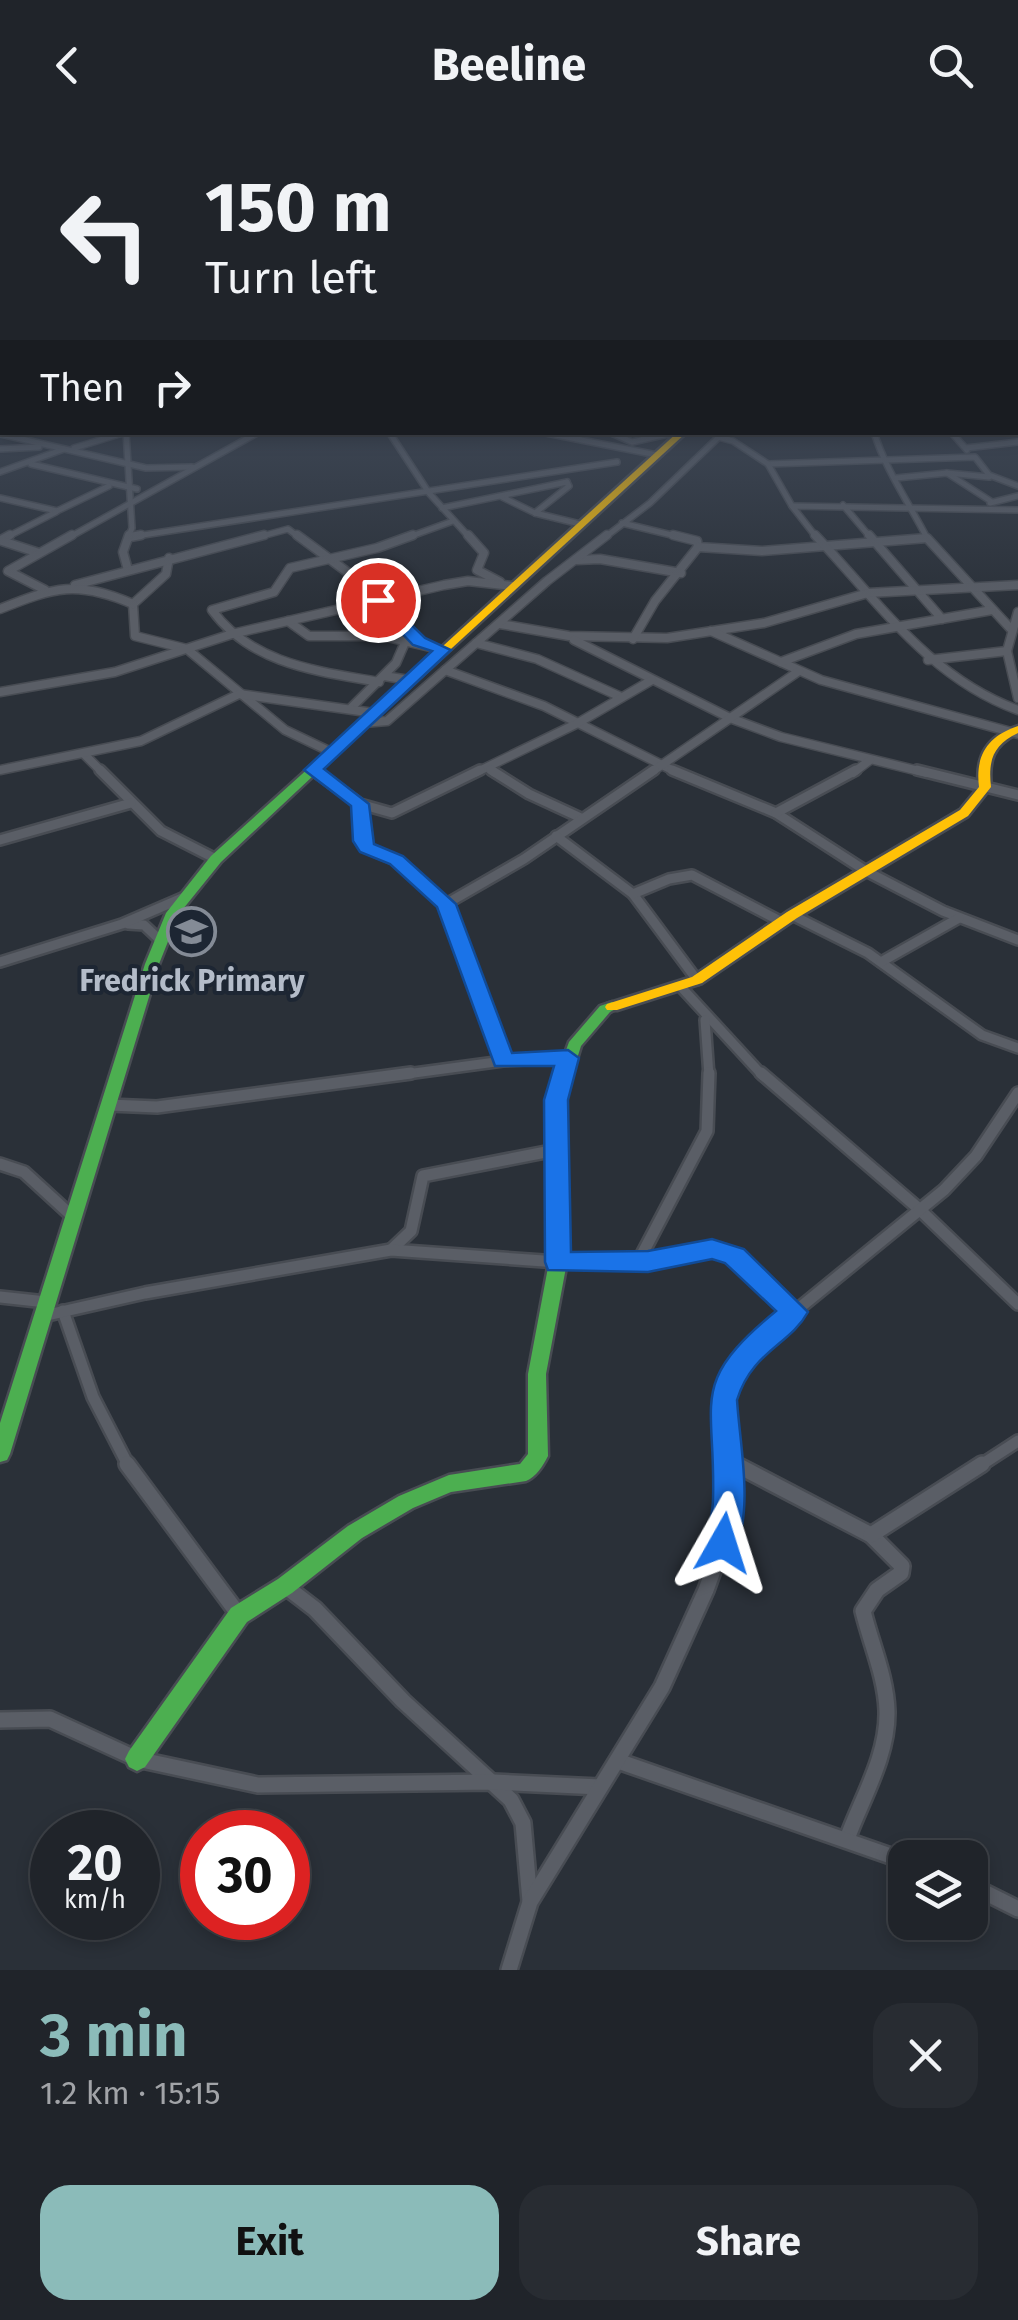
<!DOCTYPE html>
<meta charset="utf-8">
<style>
body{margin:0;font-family:"Fira Sans",sans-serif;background:#282c32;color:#f1f3f6;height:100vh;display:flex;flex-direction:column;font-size:38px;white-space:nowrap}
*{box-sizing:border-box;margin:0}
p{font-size:32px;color:#a2a4a8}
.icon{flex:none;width:55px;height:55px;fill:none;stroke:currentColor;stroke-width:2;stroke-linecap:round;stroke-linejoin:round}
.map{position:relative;height:1840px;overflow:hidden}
.panel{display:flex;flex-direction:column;background:#20242a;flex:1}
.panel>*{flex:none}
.guide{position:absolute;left:0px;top:0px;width:1020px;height:305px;box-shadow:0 5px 15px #0003,0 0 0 2px #3d4147;background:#20242a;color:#f1f3f6;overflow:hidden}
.buttons{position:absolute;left:888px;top:1710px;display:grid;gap:20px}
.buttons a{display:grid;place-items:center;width:100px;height:100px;border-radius:20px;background:#20242a;box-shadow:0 5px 15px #0003,0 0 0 2px #3d4147;font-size:50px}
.speed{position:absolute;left:30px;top:1680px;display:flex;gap:20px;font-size:50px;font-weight:700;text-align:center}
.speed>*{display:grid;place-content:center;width:130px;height:130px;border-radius:50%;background:#20242a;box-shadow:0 5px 15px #0003,0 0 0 2px #3d4147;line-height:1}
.speed small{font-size:25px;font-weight:400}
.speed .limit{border:15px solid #d22;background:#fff;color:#111}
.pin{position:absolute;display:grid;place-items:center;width:85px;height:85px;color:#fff;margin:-42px;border:5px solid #fff;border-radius:50%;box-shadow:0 2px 10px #0007}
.me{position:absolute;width:110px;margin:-55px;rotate:6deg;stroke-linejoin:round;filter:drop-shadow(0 0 8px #0008)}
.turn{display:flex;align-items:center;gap:35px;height:210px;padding:0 40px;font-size:45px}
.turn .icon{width:130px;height:130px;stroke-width:2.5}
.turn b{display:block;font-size:70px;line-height:85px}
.then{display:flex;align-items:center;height:95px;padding:0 40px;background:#0003;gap:20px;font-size:38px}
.round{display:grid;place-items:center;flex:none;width:105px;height:105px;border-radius:30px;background:#282c32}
.summary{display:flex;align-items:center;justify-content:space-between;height:170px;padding:0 40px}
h1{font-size:60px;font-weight:700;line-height:75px;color:#8bbbb9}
.button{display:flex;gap:20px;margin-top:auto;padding:20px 40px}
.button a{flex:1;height:115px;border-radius:30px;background:#8bbbb9;color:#111;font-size:40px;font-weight:700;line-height:115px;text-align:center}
.button a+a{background:#282c32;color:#f1f3f6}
header{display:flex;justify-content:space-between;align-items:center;height:130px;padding:0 40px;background:#20242a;font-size:45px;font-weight:700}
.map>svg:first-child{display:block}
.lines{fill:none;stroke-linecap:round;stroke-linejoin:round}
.street-far4-casing{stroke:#484c53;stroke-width:8}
.street-far3-casing{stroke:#484c53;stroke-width:11}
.street-far2-casing{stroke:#484c53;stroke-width:14}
.street-far1-casing{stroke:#484c53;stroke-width:16}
.street-casing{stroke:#484c53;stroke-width:20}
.fast-casing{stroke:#484c53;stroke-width:5}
.slow-casing{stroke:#484c53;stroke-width:5}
.street-far4{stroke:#5a5e66;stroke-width:5}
.street-far3{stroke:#5a5e66;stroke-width:8}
.street-far2{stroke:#5a5e66;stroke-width:9}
.street-far1{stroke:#5a5e66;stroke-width:11}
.street{stroke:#5a5e66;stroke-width:15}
.fast{fill:#4caf50;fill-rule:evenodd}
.slow{fill:#ffc107;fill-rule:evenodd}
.route{fill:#1a73e8;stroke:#114b97;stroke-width:2.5}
.labels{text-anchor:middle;stroke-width:8;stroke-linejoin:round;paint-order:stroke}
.poi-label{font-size:30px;font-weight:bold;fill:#b4bcc9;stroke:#1d2633}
</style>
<header><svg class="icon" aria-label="back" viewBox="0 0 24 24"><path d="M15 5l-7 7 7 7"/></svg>Beeline<svg class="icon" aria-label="search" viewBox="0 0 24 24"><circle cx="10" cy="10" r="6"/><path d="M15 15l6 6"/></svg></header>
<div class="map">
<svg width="1018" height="1840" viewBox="0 0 1018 1840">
<rect width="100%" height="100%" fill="#2a3038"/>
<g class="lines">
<defs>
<g id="street-far4">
<polyline points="126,302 132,398 128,408"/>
<polyline points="389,302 429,363 470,408"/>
<polyline points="541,302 657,325"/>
<polyline points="609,302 632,312 677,302"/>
<path d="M 874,302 C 885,339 909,373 927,408"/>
<polyline points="951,302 967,320"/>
<polyline points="0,304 146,338 192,337"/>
<polyline points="718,307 733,311 768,334 975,327 989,345 1018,356"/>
<polyline points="74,318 126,302"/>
<polyline points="966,318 1018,312"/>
<polyline points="0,319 39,317"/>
<polyline points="31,334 137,359"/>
<polyline points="768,334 792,376"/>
<polyline points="0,342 64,319"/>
<polyline points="947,343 992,372"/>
<polyline points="896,348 947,343 989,347"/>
<polyline points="502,367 535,383 580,394"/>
<polyline points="0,368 57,381 109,356"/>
<polyline points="990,373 1018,366"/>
<polyline points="843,375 871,408"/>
<polyline points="442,378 567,352"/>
<polyline points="535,383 569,356 567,352"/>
<polyline points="622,393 684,408"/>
<polyline points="130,407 617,332"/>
<polyline points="5,408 56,382"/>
<polyline points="68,408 259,302"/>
<polyline points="255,408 288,399 300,408"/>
<polyline points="406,408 453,391"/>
<polyline points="604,408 650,373 724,302"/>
<polyline points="817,408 792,376 1018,380"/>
</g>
<g id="street-far3">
<polyline points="297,405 350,444 419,512"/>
<polyline points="468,405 484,423 477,440 500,452"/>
<polyline points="673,405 697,411 698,417 762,421 927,408 1010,498"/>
<path d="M 815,405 C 878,471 929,548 1018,580"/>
<polyline points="869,405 942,489"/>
<polyline points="130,407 141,405"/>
<polyline points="1,410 10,405"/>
<polyline points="2,411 39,423"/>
<polyline points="169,428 166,444 133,474 135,506 187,519 285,600 331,622"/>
<polyline points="577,430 600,429 681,443"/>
<polyline points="128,440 123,422 129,405"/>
<polyline points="75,455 264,405"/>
<polyline points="45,460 8,441 72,405"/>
<path d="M 0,479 C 55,457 77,450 133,474"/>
<polyline points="1018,482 1007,521 1018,568"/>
<polyline points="288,491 309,506 383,506 443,520"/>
<polyline points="500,494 569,506 667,508 764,493 868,463 1018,455"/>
<polyline points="711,501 821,550 1018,604"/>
<polyline points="633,509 655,471 698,417"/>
<polyline points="574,510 730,588 781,607 927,643"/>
<polyline points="476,513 537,529 621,567"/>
<polyline points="928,530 1007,521"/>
<polyline points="781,532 856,504 992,480"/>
<polyline points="445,540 544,576 678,643"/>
<polyline points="384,546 409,550"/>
<path d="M 379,552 C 317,541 251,534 212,480 L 274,462 L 290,438 L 377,418 L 413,405"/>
<polyline points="0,562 115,542 232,504 444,455 468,451 512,456"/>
<polyline points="351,578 396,533 406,510"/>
<polyline points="363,593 387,591 547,451 607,405"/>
<polyline points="84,624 103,643"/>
<polyline points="488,638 495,643"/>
<polyline points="0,640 141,611 239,564 374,583"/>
<polyline points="313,640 317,643"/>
<polyline points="475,643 578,593 652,550"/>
<polyline points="650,643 799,541"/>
<polyline points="853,643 870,630"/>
</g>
<g id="street-far2">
<polyline points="100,640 161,701 216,729"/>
<polyline points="313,640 360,674 392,683 480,640"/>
<polyline points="491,640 529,664 581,688"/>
<polyline points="672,640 776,683 866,741 943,781 1018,810"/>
<polyline points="917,640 1018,665"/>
<polyline points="360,674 362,711 367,718 396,730 446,774 524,729 654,640"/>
<polyline points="776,683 856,640"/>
<polyline points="556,706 633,764 697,850"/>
<polyline points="0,710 131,673"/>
<polyline points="633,764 669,749 692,745 782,792"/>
<polyline points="446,774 503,931"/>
<polyline points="792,785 868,823 982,905 1018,918"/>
<polyline points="128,794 144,795 161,811"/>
<polyline points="0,832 122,794 187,766"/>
<polyline points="881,832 959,788"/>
<polyline points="682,858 763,946"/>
<polyline points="705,890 709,946"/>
<polyline points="392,946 503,931 568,928"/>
</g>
<g id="street-far1">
<polyline points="761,943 918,1078 1018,1174"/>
<polyline points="109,975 157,977 411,943"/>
<polyline points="0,1034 24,1042 72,1086"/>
<polyline points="392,1119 411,1101 423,1046 556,1020"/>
<polyline points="638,1132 707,1001 709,943"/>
<polyline points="0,1167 46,1172"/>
<polyline points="63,1181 93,1267 129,1337"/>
<polyline points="43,1186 145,1163 391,1120 558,1132 647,1131 711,1119 735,1126 794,1182"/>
<polyline points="727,1330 740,1337"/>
<polyline points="726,1337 723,1270 728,1251 754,1215 944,1060 976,1026 1018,963"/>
<polyline points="978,1337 1018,1311"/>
</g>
<g id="street">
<polyline points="127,1334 239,1485"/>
<path d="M 735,1334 L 871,1405 L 902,1436 L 901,1443 L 877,1460 L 863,1481 C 871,1514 886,1547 887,1581 C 888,1626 862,1668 847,1709"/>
<polyline points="871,1405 982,1334"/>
<polyline points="285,1456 315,1479 403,1571 511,1670 523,1693 530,1771"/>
<polyline points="0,1590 50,1589 137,1629 258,1655 493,1652 600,1657"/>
<polyline points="618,1631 905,1731"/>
<polyline points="970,1755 1018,1779"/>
<polyline points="509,1840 530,1772 662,1557 706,1460 723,1413 728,1371 726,1334"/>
</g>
<g id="fast">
<polygon points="325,625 329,627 329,631 221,732 179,784 159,834 10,1324 7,1330 0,1332 0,1293 145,834 166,783 211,726 321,627"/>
<path d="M 612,872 L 619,877 L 610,882 L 581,916 L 564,970 L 567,1132 L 546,1244 L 548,1326 C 543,1336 536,1347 526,1351 L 451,1362 L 413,1378 L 362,1408 L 292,1463 L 247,1492 L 145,1637 L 137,1641 L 129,1637 L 125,1629 L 129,1621 L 231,1478 L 278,1449 L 348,1396 L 399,1366 L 449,1345 L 520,1334 L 528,1324 L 528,1244 L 549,1132 L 548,970 L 569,912 L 600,876 Z"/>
</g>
<g id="slow">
<polygon points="678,302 687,302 329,631 321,631 321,627"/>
<path d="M 1018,596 L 1018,603 C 993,615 988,630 991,657 L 968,686 L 797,788 L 702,853 L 617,880 L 607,880 L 605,877 L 607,874 L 692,847 L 787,782 L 960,680 L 979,657 C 975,625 988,606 1018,596 Z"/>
</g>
</defs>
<use href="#street-far4" class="street-far4-casing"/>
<use href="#street-far3" class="street-far3-casing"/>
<use href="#street-far2" class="street-far2-casing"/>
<use href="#street-far1" class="street-far1-casing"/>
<use href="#street" class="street-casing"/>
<use href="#fast" class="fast-casing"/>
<use href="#slow" class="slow-casing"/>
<use href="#street-far4" class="street-far4"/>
<use href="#street-far3" class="street-far3"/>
<use href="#street-far2" class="street-far2"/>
<use href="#street-far1" class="street-far1"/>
<use href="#street" class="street"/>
<use href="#fast" class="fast"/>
<use href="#slow" class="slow"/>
</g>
<linearGradient id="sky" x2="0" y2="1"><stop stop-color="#171a1f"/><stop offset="0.46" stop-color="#444e5e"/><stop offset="1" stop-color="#444e5e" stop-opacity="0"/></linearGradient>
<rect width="1018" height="482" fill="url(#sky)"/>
<path class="route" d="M 373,467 L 383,467 L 425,508 L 451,520 L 324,639 L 369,674 L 374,714 L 403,726 L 456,774 L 512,923 L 568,920 L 579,928 L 568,970 L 571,1122 L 648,1121 L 712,1109 L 744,1119 L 808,1182 C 790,1215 752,1221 737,1270 C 740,1317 754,1379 734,1423 L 723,1427 L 712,1423 C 704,1406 713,1388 713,1369 C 716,1269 687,1254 776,1181 L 725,1133 L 712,1129 L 648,1142 L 548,1140 L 545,1132 L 544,970 L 554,936 L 495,936 L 437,777 L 390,734 L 360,722 L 353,711 L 351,676 L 304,640 L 432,521 L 413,515 L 373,473 Z"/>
<defs>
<symbol id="school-ring" viewBox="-11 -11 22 22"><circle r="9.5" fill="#1d2633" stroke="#848b96" stroke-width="1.5"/><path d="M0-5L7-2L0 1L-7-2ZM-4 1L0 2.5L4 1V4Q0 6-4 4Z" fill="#848b96"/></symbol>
</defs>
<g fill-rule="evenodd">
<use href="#school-ring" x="164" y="774" width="55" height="55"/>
</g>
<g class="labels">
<g class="poi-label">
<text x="192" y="861">Fredrick Primary</text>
</g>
</g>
</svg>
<div class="buttons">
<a><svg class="icon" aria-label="layers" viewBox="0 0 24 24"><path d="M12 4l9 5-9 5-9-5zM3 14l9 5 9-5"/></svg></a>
</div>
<div class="speed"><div>20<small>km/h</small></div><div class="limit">30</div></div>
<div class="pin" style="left:378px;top:470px;background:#d93025"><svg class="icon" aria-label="arrive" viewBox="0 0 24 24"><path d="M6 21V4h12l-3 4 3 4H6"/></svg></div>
<svg class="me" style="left:723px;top:1413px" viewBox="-20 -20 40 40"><path d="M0-17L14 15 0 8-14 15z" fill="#1a73e8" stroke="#fff" stroke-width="4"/></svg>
<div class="guide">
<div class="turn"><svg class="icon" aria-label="left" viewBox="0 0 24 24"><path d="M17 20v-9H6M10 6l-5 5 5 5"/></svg><div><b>150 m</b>Turn left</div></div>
<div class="then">Then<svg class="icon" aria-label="right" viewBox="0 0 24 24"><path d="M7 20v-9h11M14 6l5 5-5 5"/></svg></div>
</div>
</div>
<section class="panel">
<div class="summary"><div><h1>3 min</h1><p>1.2 km · 15:15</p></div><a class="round"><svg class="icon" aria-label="close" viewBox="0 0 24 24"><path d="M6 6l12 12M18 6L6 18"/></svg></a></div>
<div class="button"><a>Exit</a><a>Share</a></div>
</section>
